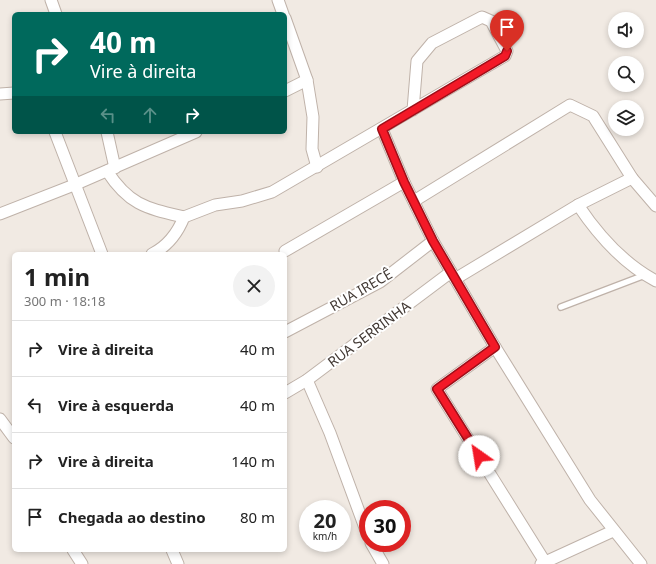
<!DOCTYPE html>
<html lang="pt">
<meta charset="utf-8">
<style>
body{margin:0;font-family:"Noto Sans",sans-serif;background:#f2f2f2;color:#222;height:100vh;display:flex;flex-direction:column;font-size:15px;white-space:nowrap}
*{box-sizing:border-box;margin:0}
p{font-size:13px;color:#767676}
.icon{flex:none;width:22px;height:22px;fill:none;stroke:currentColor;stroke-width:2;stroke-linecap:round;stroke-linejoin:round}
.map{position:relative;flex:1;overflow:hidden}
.panel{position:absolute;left:12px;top:252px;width:275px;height:300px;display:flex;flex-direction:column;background:#fff;border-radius:6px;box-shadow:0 2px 6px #0003}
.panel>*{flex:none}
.hud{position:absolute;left:12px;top:12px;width:275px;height:122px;border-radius:6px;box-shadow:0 2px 6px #0003;background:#00695c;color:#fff;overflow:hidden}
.controls{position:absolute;left:608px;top:12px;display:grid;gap:8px}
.controls a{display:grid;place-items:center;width:36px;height:36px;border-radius:50%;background:#fff;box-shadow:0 2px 6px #0003;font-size:20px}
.speed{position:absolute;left:299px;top:500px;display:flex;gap:8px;font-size:20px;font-weight:700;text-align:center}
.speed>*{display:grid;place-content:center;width:52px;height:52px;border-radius:50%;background:#fff;box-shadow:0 2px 6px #0003;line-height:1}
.speed small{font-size:10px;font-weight:400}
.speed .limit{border:6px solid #d22;background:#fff;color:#111}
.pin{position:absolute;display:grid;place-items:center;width:34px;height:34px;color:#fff;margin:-41px -17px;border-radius:50% 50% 50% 0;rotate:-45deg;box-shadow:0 0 4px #0007}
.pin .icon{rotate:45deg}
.me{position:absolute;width:44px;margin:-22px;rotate:328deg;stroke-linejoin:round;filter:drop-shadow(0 0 3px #0008)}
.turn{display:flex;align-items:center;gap:14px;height:84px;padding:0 12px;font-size:18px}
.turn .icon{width:52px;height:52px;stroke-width:2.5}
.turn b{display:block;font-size:28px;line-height:34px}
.lanes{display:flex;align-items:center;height:38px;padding:0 12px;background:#0003;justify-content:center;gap:20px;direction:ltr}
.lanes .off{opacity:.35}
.round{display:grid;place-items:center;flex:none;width:42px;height:42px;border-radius:21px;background:#f2f2f2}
.headline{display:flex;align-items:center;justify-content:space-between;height:68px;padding:0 12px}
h1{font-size:24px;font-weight:700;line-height:30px}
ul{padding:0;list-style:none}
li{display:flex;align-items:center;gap:12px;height:56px;padding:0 12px;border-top:1px solid #e0e0e0}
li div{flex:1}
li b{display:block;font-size:15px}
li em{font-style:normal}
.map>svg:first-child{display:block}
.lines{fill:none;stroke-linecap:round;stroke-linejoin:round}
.service-casing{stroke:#bfb2a9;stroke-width:8}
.minor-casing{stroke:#bfb2a9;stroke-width:13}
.service{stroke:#fff;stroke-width:5.5}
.minor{stroke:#fff;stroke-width:11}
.route-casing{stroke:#9e1019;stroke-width:10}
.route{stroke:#f31927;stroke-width:7}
.labels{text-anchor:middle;stroke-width:4;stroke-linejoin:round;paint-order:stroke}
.street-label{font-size:14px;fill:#423934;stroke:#fff}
</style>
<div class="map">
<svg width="656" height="564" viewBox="0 0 656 564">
<rect width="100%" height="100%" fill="#f1eae3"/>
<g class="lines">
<defs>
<polyline id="service" points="561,307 645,275"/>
<g id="minor">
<polyline points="51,0 56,14"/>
<polyline points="278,0 283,14"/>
<polyline points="285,18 307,80 313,117 312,149 317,167"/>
<polyline points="285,91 307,80"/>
<polyline points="0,94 14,93"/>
<polyline points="382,129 404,182 433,241 495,347 590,500 641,564"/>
<polyline points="55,132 102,254"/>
<polyline points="107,132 115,168"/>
<path d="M 107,171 C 129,205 146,208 184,217"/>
<polyline points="414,201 570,105 593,116 632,178 656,206"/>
<path d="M 578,205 C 598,235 624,264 656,281"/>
<polyline points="0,214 74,185 196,132"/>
<polyline points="285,251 404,182"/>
<path d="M 152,254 C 168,246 178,232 184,217 L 215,205 L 242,201 L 272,192 L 505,56 L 507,51 L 491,21 L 482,17 L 432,43 L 417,61 L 413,110"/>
<polyline points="455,279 578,205 632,178"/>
<polyline points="285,332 380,282 433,241"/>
<polyline points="495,347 437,389 545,562"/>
<polyline points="307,380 330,433 368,536"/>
<polyline points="285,393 307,380 451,272"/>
<polyline points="0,419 14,438"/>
<polyline points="371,543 383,564"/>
<polyline points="73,550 82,564"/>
<polyline points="172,550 178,564"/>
<polyline points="541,564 613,531"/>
</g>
</defs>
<use href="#service" class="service-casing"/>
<use href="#minor" class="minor-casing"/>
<use href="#service" class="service"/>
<use href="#minor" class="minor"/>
</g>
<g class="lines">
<defs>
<polyline id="route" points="479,456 437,389 495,347 433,241 404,182 382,129 505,56 507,51"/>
</defs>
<use href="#route" class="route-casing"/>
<use href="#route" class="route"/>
</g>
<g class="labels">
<g class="street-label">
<text transform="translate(361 290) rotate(-30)" y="5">RUA IRECÊ</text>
<text transform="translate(369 334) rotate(-37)" y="5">RUA SERRINHA</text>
</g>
</g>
</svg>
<div class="controls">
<a><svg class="icon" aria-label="sound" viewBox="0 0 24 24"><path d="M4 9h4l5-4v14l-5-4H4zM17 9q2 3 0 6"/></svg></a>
<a><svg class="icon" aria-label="search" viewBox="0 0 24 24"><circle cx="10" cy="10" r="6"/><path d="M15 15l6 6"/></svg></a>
<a><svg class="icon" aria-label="layers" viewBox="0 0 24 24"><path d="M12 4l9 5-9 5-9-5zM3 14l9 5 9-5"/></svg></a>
</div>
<div class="speed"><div>20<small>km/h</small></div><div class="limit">30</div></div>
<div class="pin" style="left:507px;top:51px;background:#d93025"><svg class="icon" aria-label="arrive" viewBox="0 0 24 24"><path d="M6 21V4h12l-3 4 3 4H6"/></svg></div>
<svg class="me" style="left:479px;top:456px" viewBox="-20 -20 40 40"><circle r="19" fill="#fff"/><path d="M0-13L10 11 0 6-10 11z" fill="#f31927"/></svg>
<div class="hud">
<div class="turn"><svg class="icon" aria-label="right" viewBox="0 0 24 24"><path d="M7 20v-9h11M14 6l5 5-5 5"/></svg><div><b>40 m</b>Vire à direita</div></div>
<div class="lanes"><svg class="icon off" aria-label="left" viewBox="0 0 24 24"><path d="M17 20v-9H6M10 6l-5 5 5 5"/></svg><svg class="icon off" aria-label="ahead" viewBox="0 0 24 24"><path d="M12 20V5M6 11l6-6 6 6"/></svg><svg class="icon" aria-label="right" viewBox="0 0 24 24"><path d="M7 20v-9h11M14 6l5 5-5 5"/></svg></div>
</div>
<section class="panel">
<div class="headline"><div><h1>1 min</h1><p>300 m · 18:18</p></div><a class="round"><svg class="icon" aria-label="close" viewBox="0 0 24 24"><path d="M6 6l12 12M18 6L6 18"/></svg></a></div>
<ul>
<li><svg class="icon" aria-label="right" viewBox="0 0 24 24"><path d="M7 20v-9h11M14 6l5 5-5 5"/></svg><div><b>Vire à direita</b></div><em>40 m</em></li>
<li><svg class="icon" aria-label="left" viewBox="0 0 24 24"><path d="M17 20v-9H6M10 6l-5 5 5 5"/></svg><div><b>Vire à esquerda</b></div><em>40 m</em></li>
<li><svg class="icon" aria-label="right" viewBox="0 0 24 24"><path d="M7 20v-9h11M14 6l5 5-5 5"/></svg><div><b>Vire à direita</b></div><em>140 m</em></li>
<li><svg class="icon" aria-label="arrive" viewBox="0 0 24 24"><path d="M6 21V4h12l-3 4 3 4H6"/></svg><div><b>Chegada ao destino</b></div><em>80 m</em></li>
</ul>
</section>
</div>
